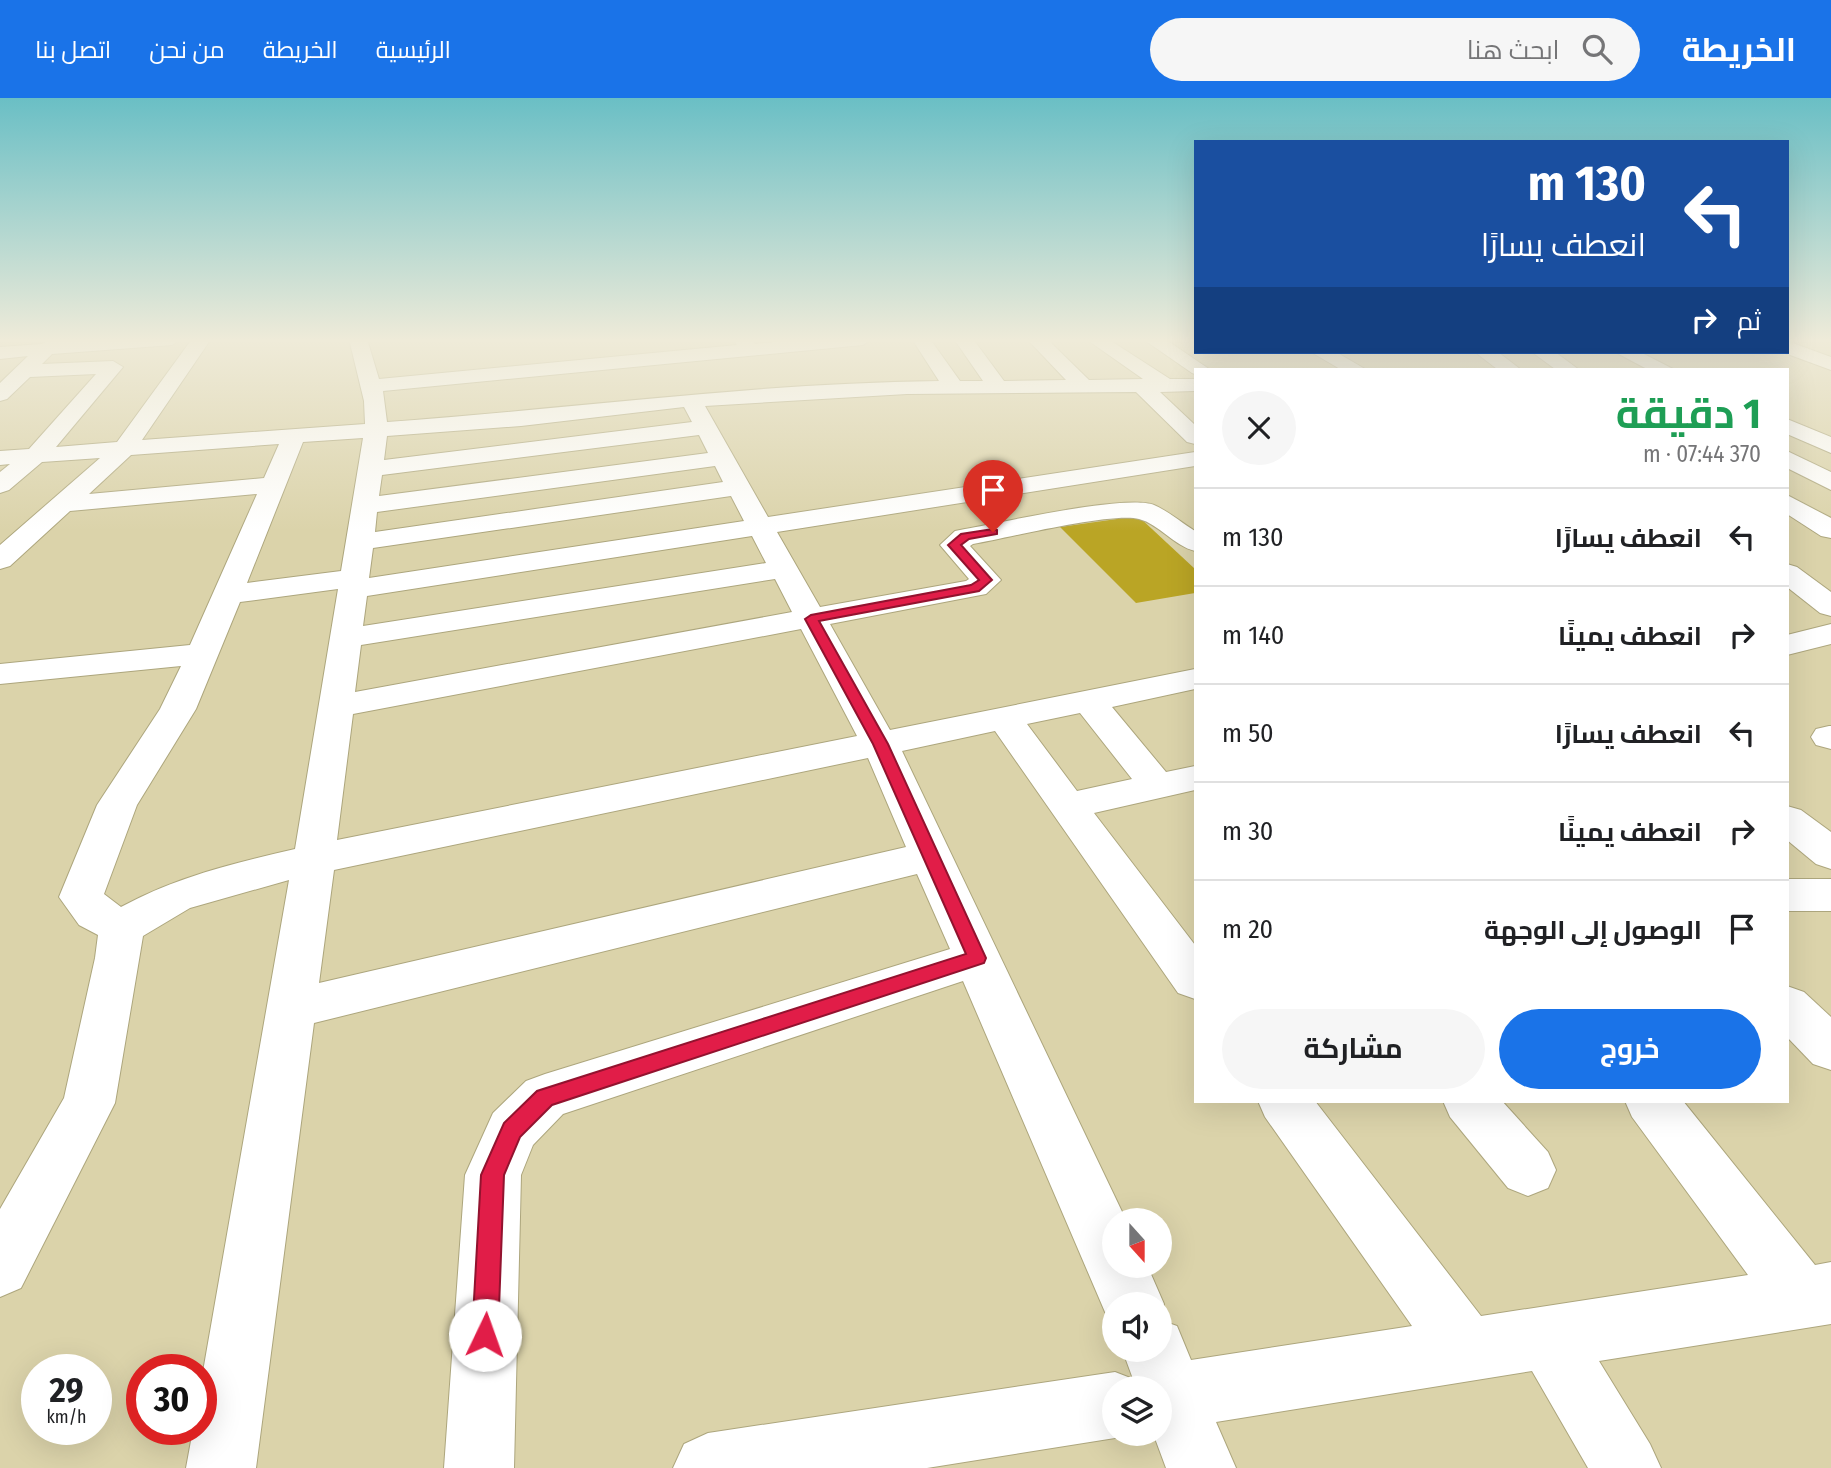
<!DOCTYPE html>
<html lang="ar">
<meta charset="utf-8">
<style>
body{margin:0;font-family:"Fira Sans Condensed",Cairo,sans-serif;background:#f6f6f6;color:#202124;direction:rtl;height:100vh;display:flex;flex-direction:column;font-size:26px;white-space:nowrap}
*{box-sizing:border-box;margin:0}
p{font-size:23px;color:#757577}
.icon{flex:none;width:38px;height:38px;fill:none;stroke:currentColor;stroke-width:2;stroke-linecap:round;stroke-linejoin:round}
.map{position:relative;flex:1;overflow:hidden;direction:ltr}
.panel{position:absolute;left:1194px;top:270px;width:595px;height:735px;display:flex;flex-direction:column;background:#fff;border-radius:0px;box-shadow:0 7px 28px #0002;direction:rtl}
.panel>*{flex:none}
.top-card{position:absolute;left:1194px;top:42px;width:595px;height:214px;border-radius:0px;box-shadow:0 7px 28px #0002;direction:rtl;background:#1a4fa0;color:#fff;overflow:hidden}
.needle{width:46px;rotate:159deg}
.tools{position:absolute;left:1102px;top:1110px;display:grid;gap:14px}
.tools a{display:grid;place-items:center;width:70px;height:70px;border-radius:50%;background:#fff;box-shadow:0 7px 28px #0002;font-size:35px}
.speed{position:absolute;left:21px;top:1256px;display:flex;gap:14px;font-size:35px;font-weight:700;text-align:center}
.speed>*{display:grid;place-content:center;width:91px;height:91px;border-radius:50%;background:#fff;box-shadow:0 7px 28px #0002;line-height:1}
.speed small{font-size:18px;font-weight:400}
.speed .limit{border:10px solid #d22;background:#fff;color:#111}
.pin{position:absolute;display:grid;place-items:center;width:60px;height:60px;color:#fff;margin:-72px -30px;border-radius:50% 50% 50% 0;rotate:-45deg;box-shadow:0 0 7px #0007}
.pin .icon{rotate:45deg}
.me{position:absolute;width:77px;margin:-38px;rotate:3deg;stroke-linejoin:round;filter:drop-shadow(0 0 5px #0008)}
.turn{display:flex;align-items:center;gap:24px;height:147px;padding:0 28px;font-size:32px}
.turn .icon{width:91px;height:91px;stroke-width:2.5}
.turn b{display:block;font-size:49px;line-height:60px}
.then{display:flex;align-items:center;height:66px;padding:0 28px;background:#0003;gap:14px;font-size:26px}
.round{display:grid;place-items:center;flex:none;width:74px;height:74px;border-radius:37px;background:#f6f6f6}
.headline{display:flex;align-items:center;justify-content:space-between;height:119px;padding:0 28px}
h1{font-size:42px;font-weight:700;line-height:52px;color:#1e9e55}
.primary-button{display:flex;gap:14px;margin-top:auto;padding:14px 28px}
.primary-button a{flex:1;height:80px;border-radius:42px;background:#1a73e8;color:#fff;font-size:28px;font-weight:700;line-height:80px;text-align:center}
.primary-button a+a{background:#f6f6f6;color:#202124}
ul{padding:0;list-style:none}
li{display:flex;align-items:center;gap:21px;height:98px;padding:0 28px;border-top:2px solid #e0e0e0}
li div{flex:1}
li b{display:block;font-size:26px}
li em{font-style:normal}
header{display:flex;align-items:center;gap:42px;box-sizing:border-box;height:98px;padding:0 35px;background:#1a73e8;color:#fff}
header strong{font-size:33px}
nav{display:flex;gap:38px;margin-inline-start:auto;font-size:24px}
.search{width:490px;height:63px;background:#f6f6f6;display:flex;align-items:center;gap:18px;box-sizing:border-box;padding:0 24px;border-radius:38px;color:#757577;font-size:26px}
.map>svg:first-child{display:block}
.green{fill:#baa525}
.lines{fill:none;stroke-linecap:round;stroke-linejoin:round}
.minor-casing{stroke:#ada67d;stroke-width:2}
.minor{fill:#fff;fill-rule:evenodd}
.route{fill:#e11d48;stroke:#92132f;stroke-width:2}
</style>
<header>
<strong>الخريطة</strong>
<div class="search"><svg class="icon" aria-label="search" viewBox="0 0 24 24"><circle cx="10" cy="10" r="6"/><path d="M15 15l6 6"/></svg>ابحث هنا</div>
<nav><a>الرئيسية</a><a>الخريطة</a><a>من نحن</a><a>اتصل بنا</a></nav>
</header>
<div class="map">
<svg width="1831" height="1370" viewBox="0 0 1831 1370">
<rect width="100%" height="100%" fill="#dbd3aa"/>
<polygon class="green" points="1138,418 1195,471 1195,495 1136,505 1060,429"/>
<g class="lines">
<defs>
<g id="minor">
<path d="M 50,241 L 181,241 L 172,247 L 52,256 L 42,266 L 113,263 L 123,269 L 56,349 L 117,344 L 192,241 L 211,241 L 142,342 L 365,326 L 364,303 L 349,241 L 367,241 L 379,281 L 737,247 L 733,241 L 752,241 L 755,246 L 804,241 L 872,241 L 863,247 L 383,293 L 387,324 C 571,311 754,285 939,283 L 912,241 L 930,241 L 960,283 L 983,283 L 954,241 L 973,241 L 1004,283 L 1066,282 L 1027,241 L 1047,241 L 1089,282 L 1143,281 L 1086,241 L 1108,241 L 1170,281 L 1195,281 L 1195,293 L 1160,294 L 1195,327 L 1195,346 L 1187,344 L 1136,294 L 907,296 L 705,308 L 768,419 L 1195,354 L 1195,368 L 777,434 L 820,509 L 966,483 L 969,481 L 940,447 L 955,433 L 965,431 C 1000,425 1126,396 1154,407 C 1168,413 1182,425 1195,433 L 1195,453 C 1174,448 1159,426 1139,421 C 1112,414 1007,440 973,446 L 970,448 L 1001,482 L 986,496 L 830,526 L 890,632 L 1195,571 L 1195,591 L 1112,609 L 1166,674 L 1195,668 L 1195,692 L 1094,715 L 1195,847 L 1195,901 L 1178,895 L 995,633 L 902,653 L 1126,1122 L 1115,1122 L 1115,1167 L 1147,1167 L 1164,1206 L 1160,1215 L 1160,1206 L 1115,1206 L 1115,1229 L 1111,1228 L 963,883 L 563,1016 L 533,1047 L 521,1077 L 514,1370 L 444,1370 L 465,1077 L 493,1015 L 526,983 L 545,976 L 950,851 L 917,776 L 314,925 L 256,1370 L 186,1370 L 193,1332 L 201,1332 L 201,1285 L 289,782 L 190,810 L 143,838 L 115,1005 L 21,1190 L 0,1199 L 0,1111 L 64,1000 L 95,860 L 98,837 L 79,827 L 59,799 L 97,707 L 160,611 L 181,568 L 0,586 L 0,566 L 190,547 L 257,396 L 70,413 L 10,468 L 0,471 L 0,447 L 100,360 L 42,364 L 9,392 L 0,395 L 0,374 L 10,366 L 0,367 L 0,353 L 29,351 L 96,276 L 30,279 L 7,301 L 0,303 L 0,285 L 28,258 L 0,261 L 0,249 L 42,246 ZM 684,309 L 692,324 L 384,362 L 387,338 L 521,328 ZM 699,337 L 708,355 L 379,398 L 382,377 ZM 363,340 L 341,473 L 247,485 L 303,344 ZM 279,346 L 264,380 L 89,396 L 131,357 ZM 715,368 L 723,384 L 375,434 L 377,414 ZM 731,398 L 744,423 L 369,480 L 373,450 ZM 752,438 L 766,465 L 363,528 L 367,498 ZM 775,481 L 792,514 L 355,594 L 361,547 ZM 338,491 L 295,751 C 234,765 176,779 121,809 L 104,796 L 137,707 L 196,611 L 240,504 ZM 801,531 L 857,638 L 337,742 L 353,616 ZM 1080,615 L 1132,681 L 1077,693 L 1027,626 ZM 868,660 L 906,749 L 319,885 L 334,772 Z"/>
<polygon points="1143,241 1165,241 1209,271 1195,271 1195,276 1192,275"/>
<polygon points="1787,243 1831,259 1831,272 1782,254 1787,254"/>
<polygon points="1311,254 1336,254 1365,271 1340,271"/>
<polygon points="1475,254 1498,254 1520,271 1497,271"/>
<polygon points="1532,254 1555,254 1578,271 1555,271"/>
<polygon points="1615,254 1640,254 1673,271 1647,271"/>
<polygon points="1787,321 1831,339 1831,355 1787,336"/>
<polygon points="1787,353 1831,374 1831,392 1787,370"/>
<polygon points="1787,397 1831,420 1831,440 1821,438 1787,416"/>
<polygon points="1787,466 1797,469 1831,494 1831,518 1820,515 1787,489"/>
<polygon points="1831,526 1831,546 1787,557 1787,537"/>
<polygon points="1829,628 1831,628 1831,651 1816,647 1811,639 1816,631"/>
<polygon points="1787,708 1801,712 1831,734 1831,771 1816,766 1787,742"/>
<rect x="1787" y="781" width="44" height="32"/>
<polygon points="1787,888 1804,894 1831,919 1831,972 1813,966 1787,939"/>
<polygon points="1258,1003 1315,1003 1481,1218 1748,1177 1632,1019 1625,1003 1683,1003 1815,1167 1831,1164 1831,1226 1599,1263 1650,1346 1661,1370 1588,1370 1532,1273 1216,1324 1236,1370 1166,1370 1153,1335 1160,1335 1160,1290 1115,1290 1115,1335 1127,1335 1115,1340 927,1370 673,1370 684,1346 708,1335 1115,1274 1133,1281 1122,1251 1160,1251 1160,1222 1177,1228 1191,1262 1412,1228 1265,1019"/>
<polygon points="1443,1003 1502,1003 1548,1054 1556,1072 1548,1090 1528,1098 1508,1090 1450,1019"/>
</g>
</defs>
<use href="#minor" class="minor-casing"/>
<use href="#minor" class="minor"/>
</g>
<linearGradient id="sky" x2="0" y2="1"><stop stop-color="#6abfc5"/><stop offset="0.56" stop-color="#efebd9"/><stop offset="1" stop-color="#efebd9" stop-opacity="0"/></linearGradient>
<rect width="1831" height="433" fill="url(#sky)"/>
<polygon class="route" points="993,431 997,432 997,436 969,441 961,447 992,482 979,493 819,523 888,646 986,860 984,865 552,1007 520,1039 504,1077 498,1237 494,1246 485,1250 476,1246 472,1237 481,1077 504,1025 537,993 966,856 873,646 805,521 811,517 971,487 979,482 948,447 961,436"/>
</svg>
<div class="tools">
<a><svg class="needle" viewBox="-14 -14 28 28"><path d="M0-13l5 13h-10z" fill="#e53935"/><path d="M0 13l5-13h-10z" fill="#757577"/></svg></a>
<a><svg class="icon" aria-label="sound" viewBox="0 0 24 24"><path d="M4 9h4l5-4v14l-5-4H4zM17 9q2 3 0 6"/></svg></a>
<a><svg class="icon" aria-label="layers" viewBox="0 0 24 24"><path d="M12 4l9 5-9 5-9-5zM3 14l9 5 9-5"/></svg></a>
</div>
<div class="speed"><div>29<small>km/h</small></div><div class="limit">30</div></div>
<div class="pin" style="left:993px;top:434px;background:#d93025"><svg class="icon" aria-label="arrive" viewBox="0 0 24 24"><path d="M6 21V4h12l-3 4 3 4H6"/></svg></div>
<svg class="me" style="left:485px;top:1237px" viewBox="-20 -20 40 40"><circle r="19" fill="#fff"/><path d="M0-13L10 11 0 6-10 11z" fill="#e11d48"/></svg>
<div class="top-card">
<div class="turn"><svg class="icon" aria-label="left" viewBox="0 0 24 24"><path d="M17 20v-9H6M10 6l-5 5 5 5"/></svg><div><b>130 m</b>انعطف يسارًا</div></div>
<div class="then">ثم<svg class="icon" aria-label="right" viewBox="0 0 24 24"><path d="M7 20v-9h11M14 6l5 5-5 5"/></svg></div>
</div>
<section class="panel">
<div class="headline"><div><h1>1 دقيقة</h1><p>370 m · 07:44</p></div><a class="round"><svg class="icon" aria-label="close" viewBox="0 0 24 24"><path d="M6 6l12 12M18 6L6 18"/></svg></a></div>
<ul>
<li><svg class="icon" aria-label="left" viewBox="0 0 24 24"><path d="M17 20v-9H6M10 6l-5 5 5 5"/></svg><div><b>انعطف يسارًا</b></div><em>130 m</em></li>
<li><svg class="icon" aria-label="right" viewBox="0 0 24 24"><path d="M7 20v-9h11M14 6l5 5-5 5"/></svg><div><b>انعطف يمينًا</b></div><em>140 m</em></li>
<li><svg class="icon" aria-label="left" viewBox="0 0 24 24"><path d="M17 20v-9H6M10 6l-5 5 5 5"/></svg><div><b>انعطف يسارًا</b></div><em>50 m</em></li>
<li><svg class="icon" aria-label="right" viewBox="0 0 24 24"><path d="M7 20v-9h11M14 6l5 5-5 5"/></svg><div><b>انعطف يمينًا</b></div><em>30 m</em></li>
<li><svg class="icon" aria-label="arrive" viewBox="0 0 24 24"><path d="M6 21V4h12l-3 4 3 4H6"/></svg><div><b>الوصول إلى الوجهة</b></div><em>20 m</em></li>
</ul>
<div class="primary-button"><a>خروج</a><a>مشاركة</a></div>
</section>
</div>
